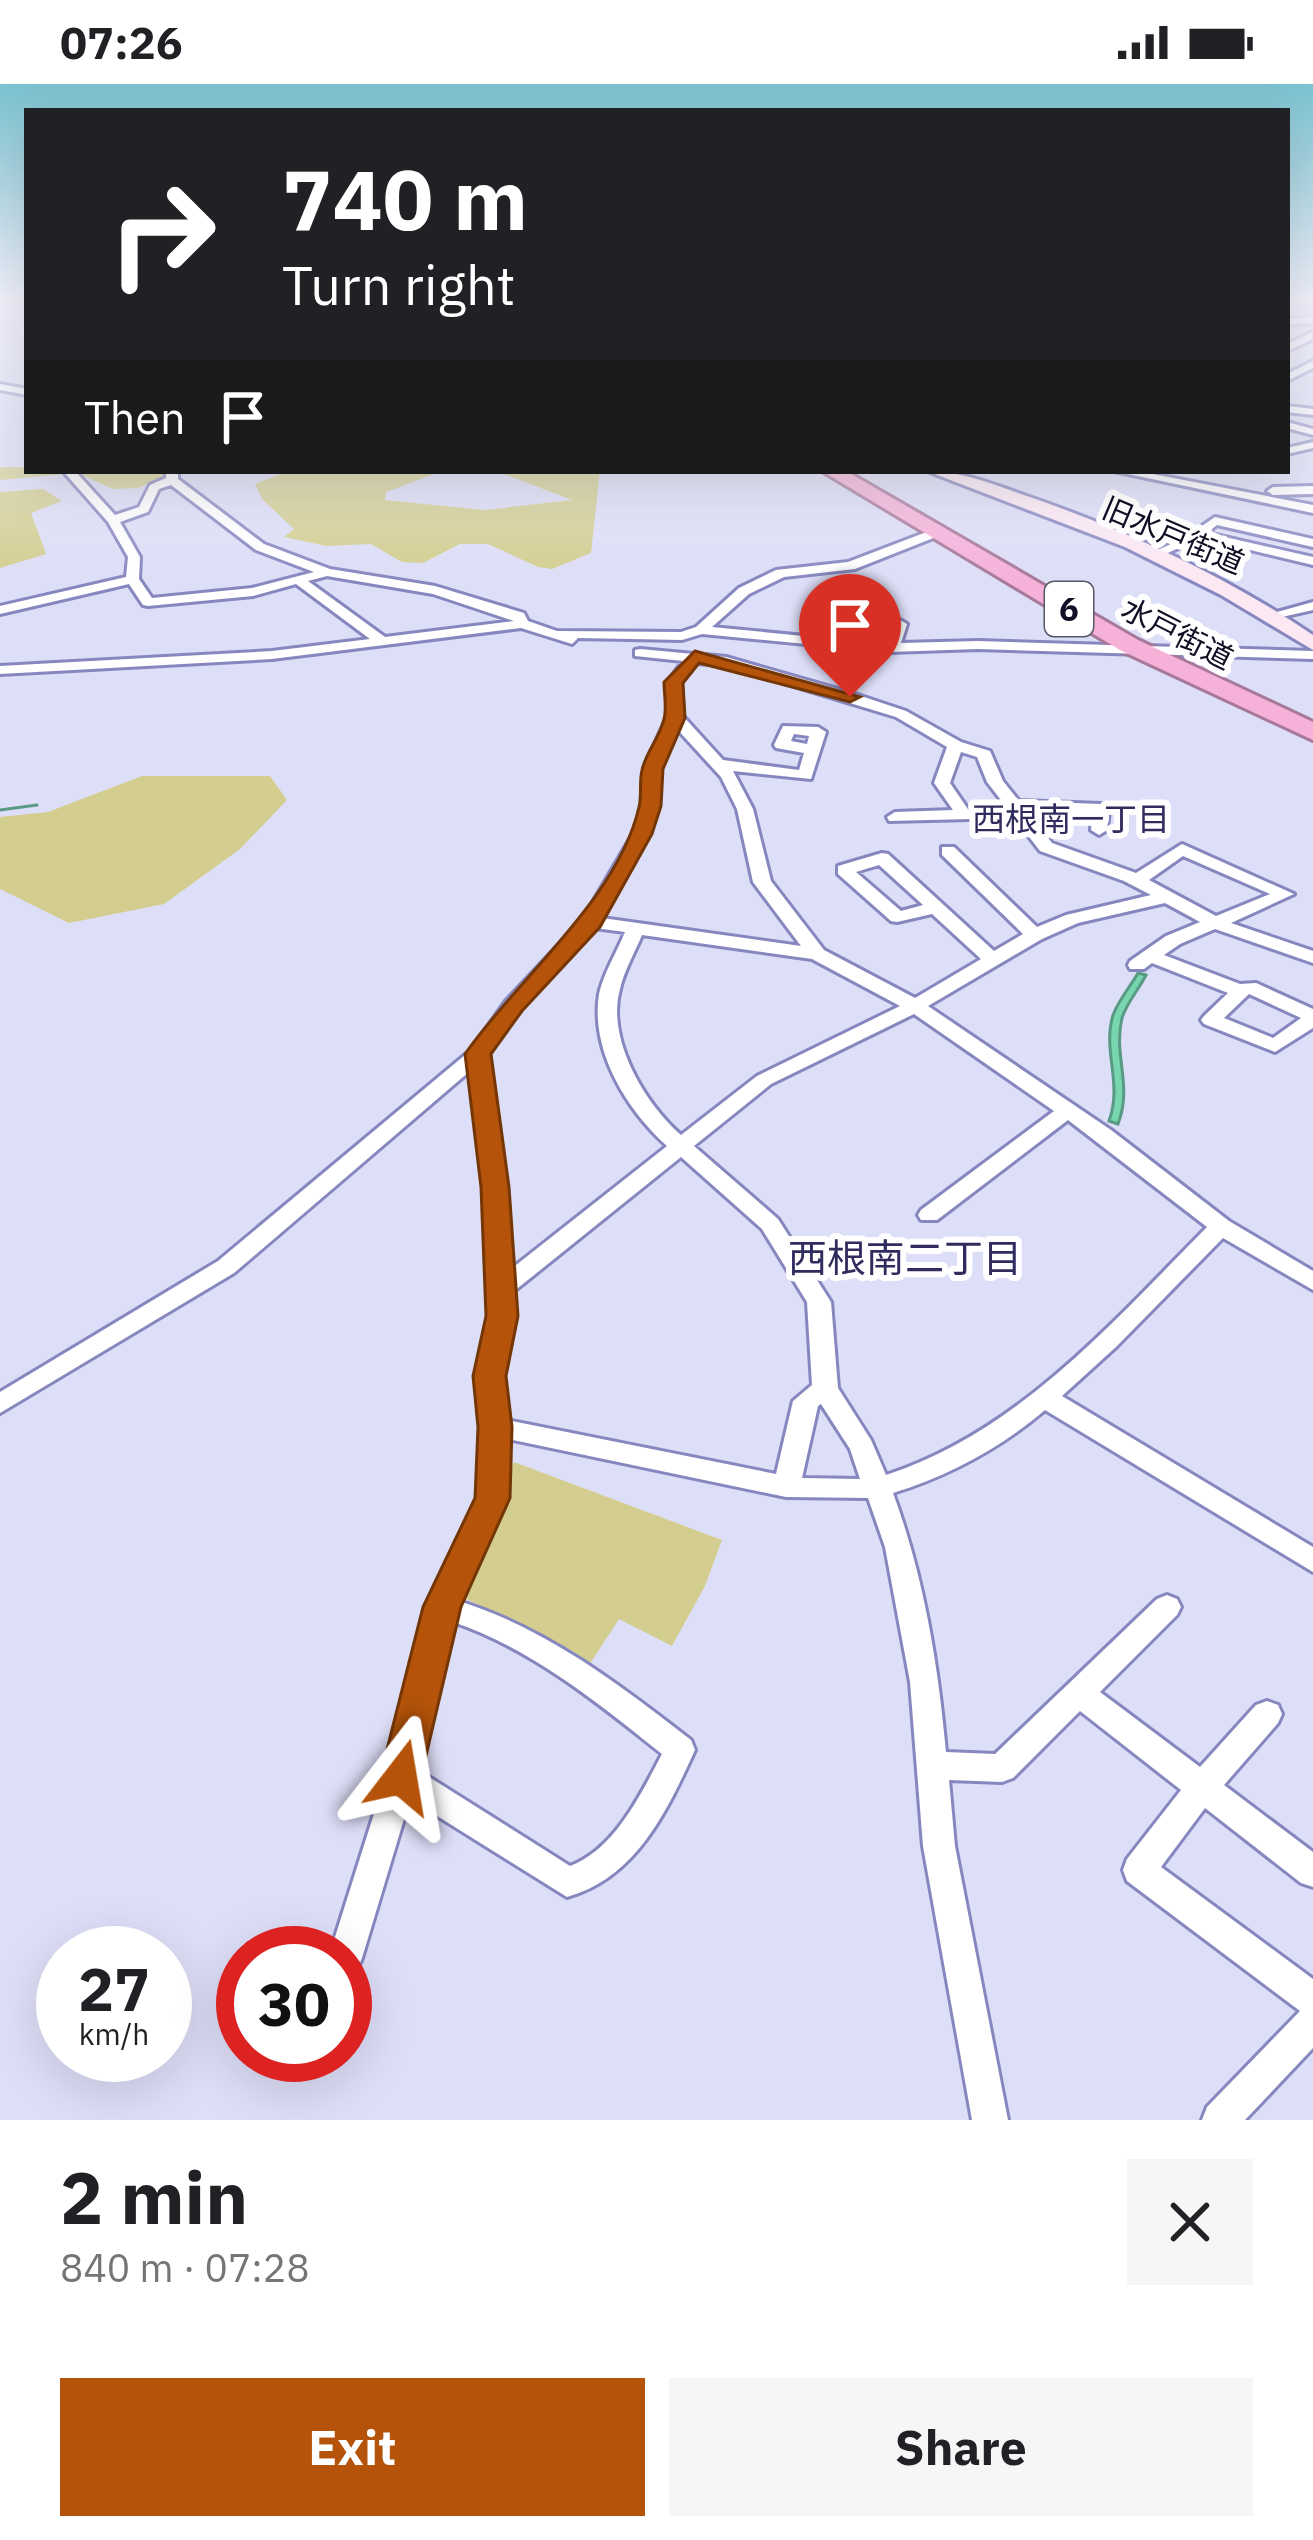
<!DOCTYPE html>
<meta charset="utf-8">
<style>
body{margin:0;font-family:"IBM Plex Sans","Noto Sans JP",sans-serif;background:#f6f6f6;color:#202124;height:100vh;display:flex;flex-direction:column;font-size:45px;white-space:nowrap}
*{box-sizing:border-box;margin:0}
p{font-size:39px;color:#757577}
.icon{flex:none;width:66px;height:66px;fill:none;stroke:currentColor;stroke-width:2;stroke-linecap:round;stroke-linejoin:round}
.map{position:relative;height:2036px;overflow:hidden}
.sheet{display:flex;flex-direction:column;background:#fff;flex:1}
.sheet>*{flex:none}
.top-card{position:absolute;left:24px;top:24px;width:1266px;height:366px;border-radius:0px;box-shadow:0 12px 48px #0002;background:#202124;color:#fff;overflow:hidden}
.speed{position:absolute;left:36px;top:1842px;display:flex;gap:24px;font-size:60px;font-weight:700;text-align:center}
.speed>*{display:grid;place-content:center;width:156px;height:156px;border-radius:50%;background:#fff;box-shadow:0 12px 48px #0002;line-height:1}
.speed small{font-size:30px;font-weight:400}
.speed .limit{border:18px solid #d22;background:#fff;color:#111}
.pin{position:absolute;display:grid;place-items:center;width:102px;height:102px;color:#fff;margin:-123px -51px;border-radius:50% 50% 50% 0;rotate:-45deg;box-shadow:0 0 12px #0007}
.pin .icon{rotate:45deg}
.me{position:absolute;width:132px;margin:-66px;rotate:14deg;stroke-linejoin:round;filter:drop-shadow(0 0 9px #0008)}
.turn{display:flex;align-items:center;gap:42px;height:252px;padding:0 60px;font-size:54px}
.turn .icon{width:156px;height:156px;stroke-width:2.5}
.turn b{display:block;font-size:84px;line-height:102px}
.then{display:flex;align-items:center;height:114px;padding:0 60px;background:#0003;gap:24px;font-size:45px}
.round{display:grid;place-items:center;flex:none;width:126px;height:126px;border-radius:0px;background:#f6f6f6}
.headline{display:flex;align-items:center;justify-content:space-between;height:204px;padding:0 60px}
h1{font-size:72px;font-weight:700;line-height:90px}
.primary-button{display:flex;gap:24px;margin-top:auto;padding:24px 60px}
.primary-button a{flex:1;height:138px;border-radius:0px;background:#b45309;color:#fff;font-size:48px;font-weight:700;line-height:138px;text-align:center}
.primary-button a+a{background:#f6f6f6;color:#202124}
.status{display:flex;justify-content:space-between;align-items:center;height:84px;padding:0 60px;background:#fff;direction:ltr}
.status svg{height:33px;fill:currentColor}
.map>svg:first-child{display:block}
.green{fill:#d3ce8f}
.water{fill:#77d6ad;stroke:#589a84;stroke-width:3}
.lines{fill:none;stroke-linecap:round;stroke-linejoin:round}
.stream{stroke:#589a84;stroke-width:3}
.street-casing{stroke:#8787c0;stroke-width:6}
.secondary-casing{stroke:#8787c0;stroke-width:6}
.highway-casing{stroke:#a67899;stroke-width:6}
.street{fill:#fff;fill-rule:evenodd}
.secondary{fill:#fce8f3;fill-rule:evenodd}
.highway{fill:#f6b1d8;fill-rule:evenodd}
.route{fill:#b45309;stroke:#753606;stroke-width:3}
.labels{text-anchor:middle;stroke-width:12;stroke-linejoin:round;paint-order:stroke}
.far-street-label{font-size:30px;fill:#100f24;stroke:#fff}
.shield{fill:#fff;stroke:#585766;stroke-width:3}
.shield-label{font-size:33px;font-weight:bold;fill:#100f24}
.far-neighbourhood-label{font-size:33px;fill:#302c5d;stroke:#fff}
.neighbourhood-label{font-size:39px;fill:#302c5d;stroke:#fff}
</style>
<div class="status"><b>07:26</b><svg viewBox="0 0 49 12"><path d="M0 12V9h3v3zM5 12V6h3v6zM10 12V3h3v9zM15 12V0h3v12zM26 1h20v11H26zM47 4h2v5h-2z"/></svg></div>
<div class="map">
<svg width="1313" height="2036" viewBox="0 0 1313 2036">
<rect width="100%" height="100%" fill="#dddef7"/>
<g class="green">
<polygon points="0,383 27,383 27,387 176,387 138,404 113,405 77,389 0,396"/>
<polygon points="288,387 443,387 386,408 385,416 485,426 572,416 496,387 600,387 591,469 552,485 538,483 488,460 460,460 423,479 402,478 371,460 326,462 284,453 294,445 262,415 255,400"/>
<polygon points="43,405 62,417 31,429 46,470 0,484 0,408"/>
<polygon points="142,692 270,692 287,716 240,765 164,820 69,839 0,805 0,733 48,728"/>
<polygon points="514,1378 722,1456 705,1502 672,1562 619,1535 584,1589 515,1538 460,1512"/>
</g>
<path class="water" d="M 1138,889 L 1146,891 C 1139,905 1126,920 1122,934 C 1113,972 1133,1001 1118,1040 L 1109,1037 C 1123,998 1102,968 1113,931 C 1118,917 1130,903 1138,889 Z"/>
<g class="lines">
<polyline class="stream" points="0,726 37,721"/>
<defs>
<g id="street">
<polygon points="1313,233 1313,239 1287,241 1287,235"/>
<polygon points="1313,248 1313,255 1287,267 1287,260"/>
<polygon points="1313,277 1313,284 1287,297 1287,290"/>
<polygon points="0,300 27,305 27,311 0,306"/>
<polygon points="1287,322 1313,325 1313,331 1287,328"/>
<polygon points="1287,338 1313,345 1313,351 1287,344"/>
<polygon points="1313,358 1313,364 1287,370 1287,364"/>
<path d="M 63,387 L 75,387 L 115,431 L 139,423 L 150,401 L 166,394 L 166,387 L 178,387 L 178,395 L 264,460 L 330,485 L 435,502 L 524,529 L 528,537 L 557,547 L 681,548 L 696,543 L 739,504 L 776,486 L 848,478 L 937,444 L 941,445 L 941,451 L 855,485 L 784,493 L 749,510 L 712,543 L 886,560 L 893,540 L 900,536 L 907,540 L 901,559 L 978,557 L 1313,567 L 1313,575 L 978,565 L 889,568 L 702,550 L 682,556 L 578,554 L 572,560 L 521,544 L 272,575 L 0,590 L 0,582 L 272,567 L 370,555 L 296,500 L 253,512 L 148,522 L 143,521 L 129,500 L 0,530 L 0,522 L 126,493 L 128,473 L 108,438 ZM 171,401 L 256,466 L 314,488 L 252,504 L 152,514 L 139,495 L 140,473 L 120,438 L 148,428 L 159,405 ZM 327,492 L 433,510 L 514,537 L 385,553 L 308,497 Z"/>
<polygon points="1114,387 1137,387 1313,421 1313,429"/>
<polygon points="1313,402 1313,410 1273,411 1267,407 1273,403"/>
<polygon points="1215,433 1313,455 1313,463 1217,441 1207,449 1313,473 1313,481 1200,454 1157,474 1147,471 1186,453"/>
<polygon points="1313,518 1313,526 1273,535 1266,531"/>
<path d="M 640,565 L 726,573 L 855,610 L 906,627 L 961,658 L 990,667 L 1003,697 L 1019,717 L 1101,720 L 1109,725 L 1107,746 L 1099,751 L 1091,746 L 1092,730 L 1027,727 L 1052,759 L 1136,789 L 1182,760 L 1294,810 L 1231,839 L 1313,867 L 1313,879 L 1215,845 L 1180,860 L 1164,871 L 1240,900 L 1256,899 L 1313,925 L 1313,944 L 1275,968 L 1204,940 L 1201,936 L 1204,932 L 1228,909 L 1152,879 L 1144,885 L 1130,885 L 1128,881 L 1130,877 L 1166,852 L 1200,838 L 1165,819 L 1078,839 L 1042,855 L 928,922 L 1111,1046 L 1229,1137 L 1313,1187 L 1313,1206 L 1223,1154 L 1117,1262 L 1062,1312 L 1313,1463 L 1313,1488 L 1045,1326 C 999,1365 950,1391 893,1409 C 924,1493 938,1580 946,1668 L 995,1670 L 1157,1515 L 1167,1511 L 1177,1515 L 1181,1523 L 1177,1531 L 1100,1608 L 1200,1683 L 1256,1621 L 1267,1617 L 1278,1621 L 1282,1630 L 1278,1639 L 1224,1701 L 1313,1768 L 1313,1803 L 1301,1799 L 1205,1724 L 1161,1783 L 1313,1895 L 1313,1964 L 1245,2036 L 1202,2036 L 1207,2023 L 1300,1927 L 1127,1797 L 1123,1786 L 1127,1775 L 1181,1706 L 1080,1627 L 1013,1694 L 1002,1698 L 949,1696 L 955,1762 L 1008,2036 L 972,2036 L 923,1762 L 910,1598 L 885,1463 L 868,1414 L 786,1413 L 508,1355 L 506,1414 L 459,1517 C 547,1545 619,1600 691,1656 L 695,1666 C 667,1727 636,1794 567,1813 L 410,1715 L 362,1874 L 357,1886 L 345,1891 L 345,1869 L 330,1869 L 384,1698 L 428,1523 L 478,1414 L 482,1343 L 477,1292 L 490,1232 L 484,1103 L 470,987 L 234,1189 L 0,1329 L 0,1308 L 218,1177 L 471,966 L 506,917 L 583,835 L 633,750 L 642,722 L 644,685 L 667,633 L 667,599 L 683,577 L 635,572 L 635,566 ZM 697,579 L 725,581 L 896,633 L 947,663 L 934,699 L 953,726 L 895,728 L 887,733 L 889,737 L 970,735 L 972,731 L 950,699 L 961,668 L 977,673 L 987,698 L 1040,767 L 1124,797 L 1151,811 L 1066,831 L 1037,843 L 954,763 L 942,763 L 942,771 L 1023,850 L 994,867 L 888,770 L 882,769 L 838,782 L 838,790 L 891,837 L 897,838 L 932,830 L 981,875 L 915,914 L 824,866 L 771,797 L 753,725 L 733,687 L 811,695 L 826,648 L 818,643 L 783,642 L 774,661 L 776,664 L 804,669 L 799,686 L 723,676 L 683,632 L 681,599 ZM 677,645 L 721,693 L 737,725 L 753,798 L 801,862 L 602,834 L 649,750 L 658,722 L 660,685 ZM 794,650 L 809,652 L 807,660 L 791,657 ZM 1183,772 L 1270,810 L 1216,832 L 1149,796 ZM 879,781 L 923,821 L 901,827 L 856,788 ZM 595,844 L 625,848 C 617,868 603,890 599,910 C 590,967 627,1026 667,1062 L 511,1185 L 506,1103 L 488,970 L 520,925 ZM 642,851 L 812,875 L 900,922 L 757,992 L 681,1051 C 645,1020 606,955 620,905 C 624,887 635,868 642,851 ZM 1249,910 L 1301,934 L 1273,954 L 1224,934 ZM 914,930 L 1054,1027 L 921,1126 L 918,1131 L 921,1136 L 937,1136 L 1068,1036 L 1207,1143 C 1113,1238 1017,1349 886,1391 L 871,1356 L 838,1304 L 831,1218 L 778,1135 L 694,1062 L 771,1000 ZM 681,1073 L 762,1145 L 807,1218 L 812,1301 L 793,1317 L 776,1390 L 507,1336 L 503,1292 L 514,1232 L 513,1208 ZM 821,1320 L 850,1365 L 860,1395 L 802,1394 L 818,1322 ZM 453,1538 C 532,1565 598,1619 662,1670 C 641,1710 615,1765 570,1782 L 418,1686 Z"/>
</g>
<path id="secondary" d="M 927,387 C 961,387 992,400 1024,411 C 1126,446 1224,491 1313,551 L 1313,566 L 1221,511 L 1125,463 Z"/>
<polygon id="highway" points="822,387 846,387 1138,556 1313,638 1313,656 1120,566"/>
</defs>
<use href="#street" class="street-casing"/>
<use href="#secondary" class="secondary-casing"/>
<use href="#highway" class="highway-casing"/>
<use href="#street" class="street"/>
<use href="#secondary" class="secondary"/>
<use href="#highway" class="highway"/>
</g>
<linearGradient id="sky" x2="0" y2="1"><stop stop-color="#7bc2d0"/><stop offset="0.43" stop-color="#f0f0fb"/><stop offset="1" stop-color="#f0f0fb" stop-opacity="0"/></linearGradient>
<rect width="1313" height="501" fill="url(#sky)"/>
<path class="route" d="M 695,567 L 860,613 L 850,618 L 699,579 L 683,599 L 685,634 L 663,685 L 661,722 L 652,750 L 600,843 L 522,927 L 491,970 L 509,1103 L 518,1232 L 506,1292 L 512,1343 L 510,1414 L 461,1523 L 421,1693 L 415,1705 L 401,1711 L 386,1705 L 380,1693 L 423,1523 L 475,1414 L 478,1343 L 473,1292 L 486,1232 L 481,1103 L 465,970 C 518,894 618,815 639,723 C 642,711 639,698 642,686 C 646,668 660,653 664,635 C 667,624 664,610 664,598 Z"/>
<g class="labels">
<g class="far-street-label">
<text transform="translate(1173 452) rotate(23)" y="10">旧水戸街道</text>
<text transform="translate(1177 550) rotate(27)" y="10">水戸街道</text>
</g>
<rect class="shield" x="1045" y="498" width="48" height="54" rx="9"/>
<g class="shield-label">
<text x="1069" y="537">6</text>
</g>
<g class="far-neighbourhood-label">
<text x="1071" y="747">西根南一丁目</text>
</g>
<g class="neighbourhood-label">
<text x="905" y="1188">西根南二丁目</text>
</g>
</g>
</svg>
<div class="speed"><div>27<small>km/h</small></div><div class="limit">30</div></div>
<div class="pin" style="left:850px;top:613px;background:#d93025"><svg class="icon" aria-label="arrive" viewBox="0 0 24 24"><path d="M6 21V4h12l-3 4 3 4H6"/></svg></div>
<svg class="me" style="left:401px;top:1693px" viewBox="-20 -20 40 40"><path d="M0-17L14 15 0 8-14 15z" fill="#b45309" stroke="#fff" stroke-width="4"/></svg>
<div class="top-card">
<div class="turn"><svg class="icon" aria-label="right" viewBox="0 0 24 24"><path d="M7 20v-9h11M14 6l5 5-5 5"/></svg><div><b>740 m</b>Turn right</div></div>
<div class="then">Then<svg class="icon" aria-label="arrive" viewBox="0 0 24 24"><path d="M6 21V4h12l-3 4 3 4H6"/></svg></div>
</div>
</div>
<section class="sheet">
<div class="headline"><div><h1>2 min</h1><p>840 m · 07:28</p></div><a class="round"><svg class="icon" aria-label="close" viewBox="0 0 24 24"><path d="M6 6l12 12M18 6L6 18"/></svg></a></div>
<div class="primary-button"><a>Exit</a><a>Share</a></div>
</section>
